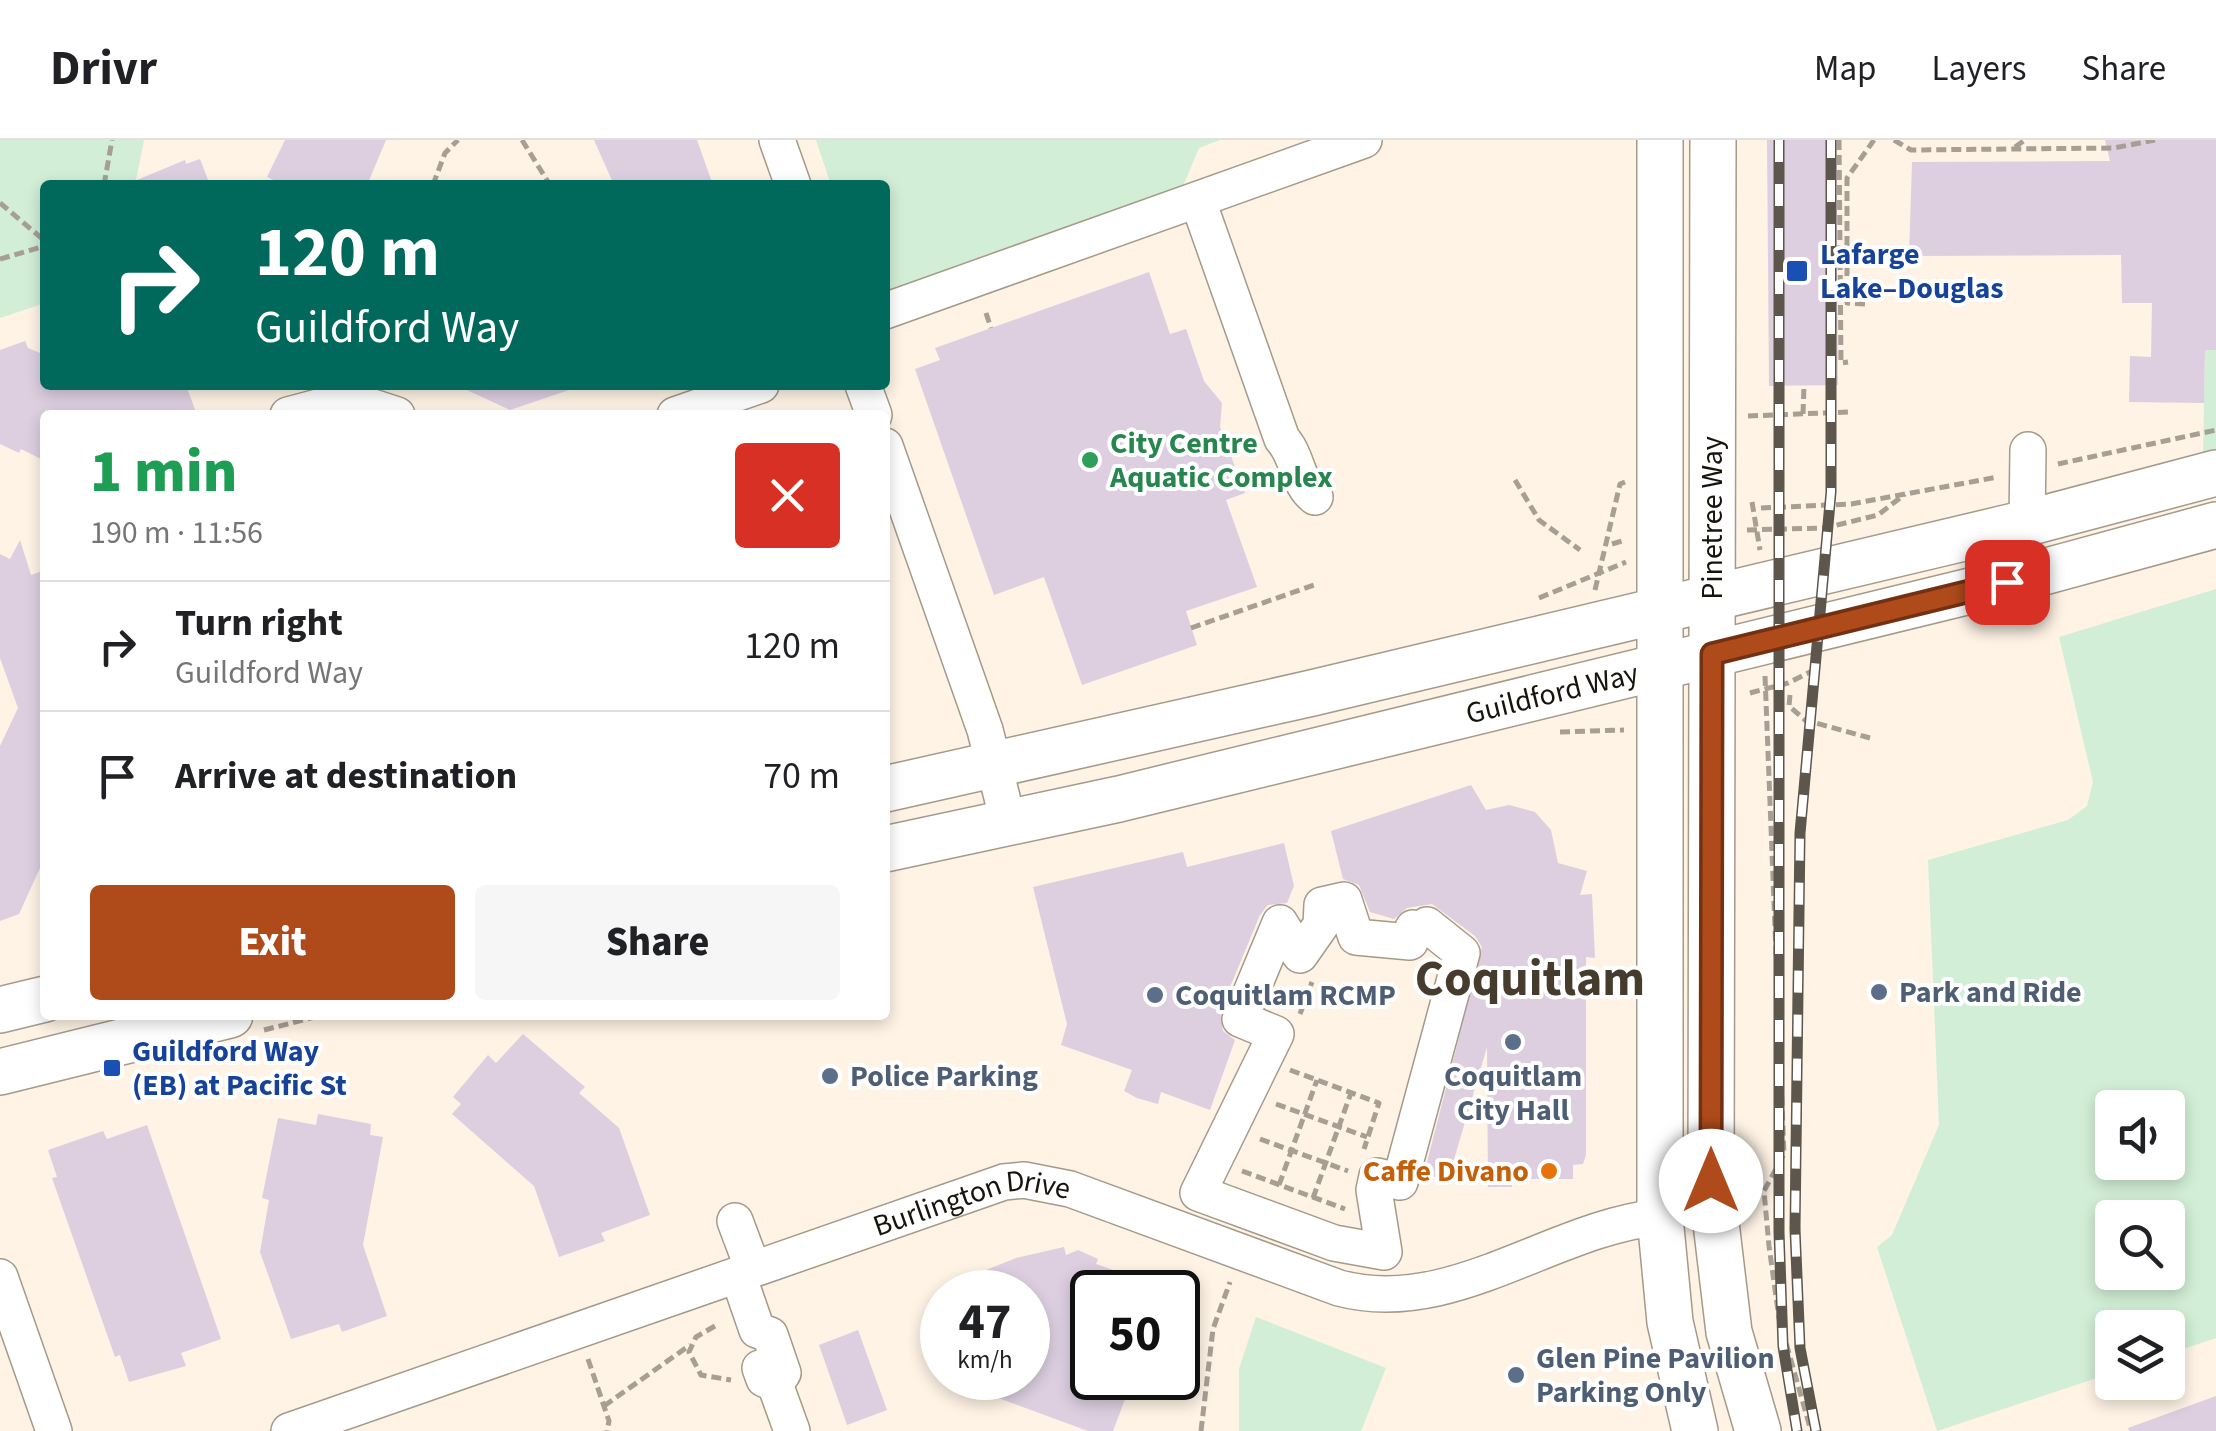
<!DOCTYPE html>
<meta charset="utf-8">
<style>
body{margin:0;font-family:"Source Sans 3",sans-serif;background:#f6f6f6;color:#202124;height:100vh;display:flex;flex-direction:column;font-size:38px;white-space:nowrap}
*{box-sizing:border-box;margin:0}
p{font-size:32px;color:#757577}
.icon{flex:none;width:55px;height:55px;fill:none;stroke:currentColor;stroke-width:2;stroke-linecap:round;stroke-linejoin:round}
.map{position:relative;flex:1;overflow:hidden}
.sheet{position:absolute;left:40px;top:270px;width:850px;height:610px;display:flex;flex-direction:column;background:#fff;border-radius:10px;box-shadow:0 5px 15px #0003}
.sheet>*{flex:none}
.top-card{position:absolute;left:40px;top:40px;width:850px;height:210px;border-radius:10px;box-shadow:0 5px 15px #0003;background:#00695c;color:#fff;overflow:hidden}
.tools{position:absolute;left:2095px;top:950px;display:grid;gap:20px}
.tools a{display:grid;place-items:center;width:90px;height:90px;border-radius:10px;background:#fff;box-shadow:0 5px 15px #0003;font-size:50px}
.speed{position:absolute;left:920px;top:1130px;display:flex;gap:20px;font-size:50px;font-weight:700;text-align:center}
.speed>*{display:grid;place-content:center;width:130px;height:130px;border-radius:50%;background:#fff;box-shadow:0 5px 15px #0003;line-height:1}
.speed small{font-size:25px;font-weight:400}
.speed .limit{border:5px solid #111;border-radius:15px;background:#fff;color:#111}
.pin{position:absolute;display:grid;place-items:center;width:85px;height:85px;color:#fff;margin:-42px;border-radius:20px;box-shadow:0 5px 15px #0006}
.me{position:absolute;width:110px;margin:-55px;rotate:0deg;stroke-linejoin:round;filter:drop-shadow(0 0 8px #0008)}
.turn{display:flex;align-items:center;gap:35px;height:210px;padding:0 50px;font-size:45px}
.turn .icon{width:130px;height:130px;stroke-width:2.5}
.turn b{display:block;font-size:70px;line-height:85px}
.round{display:grid;place-items:center;flex:none;width:105px;height:105px;border-radius:10px;background:#f6f6f6}
.headline{display:flex;align-items:center;justify-content:space-between;height:170px;padding:0 50px}
h1{font-size:60px;font-weight:800;line-height:75px;color:#1e9e55}
.primary-button{display:flex;gap:20px;margin-top:auto;padding:20px 50px}
.primary-button a{flex:1;height:115px;border-radius:10px;background:#af4b1b;color:#fff;font-size:40px;font-weight:800;line-height:115px;text-align:center}
.primary-button a+a{background:#f6f6f6;color:#202124}
ul{padding:0;list-style:none}
li{display:flex;align-items:center;gap:30px;height:130px;padding:0 50px;border-top:2px solid #e0e0e0}
li div{flex:1}
li b{display:block;font-size:38px}
li em{font-style:normal}
header{display:flex;align-items:center;gap:60px;box-sizing:border-box;height:140px;padding:0 50px;background:#fff;border-bottom:2px solid #e0e0e0}
header strong{font-size:48px}
nav{display:flex;gap:55px;margin-inline-start:auto;font-size:35px}
.map>svg:first-child{display:block}
.green{fill:#d2eed6;fill-rule:evenodd}
.building{fill:#ddcfe0}
.lines{fill:none;stroke-linecap:round;stroke-linejoin:round}
.minor-casing{stroke:#a59a8a;stroke-width:38}
.major-casing{stroke:#a59a8a;stroke-width:48}
.path{stroke:#a79f94;stroke-width:5;stroke-dasharray:10 5;stroke-linecap:butt}
.minor{stroke:#fff;stroke-width:35}
.major{stroke:#fff;stroke-width:45}
.rail-casing{stroke:#5c564d;stroke-width:11}
.rail{stroke:#fff;stroke-width:8;stroke-dasharray:22;stroke-linecap:butt}
.route-casing{stroke:#723112;stroke-width:25}
.route{stroke:#af4b1b;stroke-width:18}
.transit-dot{fill:#1a4fb4;stroke:#fff;stroke-width:4}
.leisure-dot{fill:#2e9e5b;stroke:#fff;stroke-width:4}
.service-dot{fill:#5c6f8a;stroke:#fff;stroke-width:4}
.food-dot{fill:#e8710a;stroke:#fff;stroke-width:4}
.labels{text-anchor:middle;stroke-width:8;stroke-linejoin:round;paint-order:stroke}
.transit-label{font-size:30px;font-weight:bold;fill:#164399;stroke:#fff;text-anchor:start}
.leisure-label{font-size:30px;font-weight:bold;fill:#27864d;stroke:#fff;text-anchor:start}
.street-label{font-size:30px;fill:#17130d;stroke:#fff}
.service-label{font-size:30px;font-weight:bold;fill:#4e5e75;stroke:#fff;text-anchor:start}
.food-label{font-size:30px;font-weight:bold;fill:#c56008;stroke:#fff;text-anchor:end}
.town-label{font-size:50px;font-weight:bold;fill:#463c2e;stroke:#fff}
</style>
<header>
<strong>Drivr</strong>
<nav><a>Map</a><a>Layers</a><a>Share</a></nav>
</header>
<div class="map">
<svg width="2216" height="1291" viewBox="0 0 2216 1291">
<rect width="100%" height="100%" fill="#fef3e5"/>
<g class="green">
<polygon points="0,0 144,0 135,45 45,45 45,163 0,178"/>
<polygon points="816,0 1220,0 1199,8 1178,58 892,156 885,152 885,45 831,45"/>
<polygon points="2205,210 2216,210 2216,310 2203,313"/>
<path d="M 2216,449 L 2216,1198 L 2168,1214 L 2168,1188 L 2112,1188 L 2112,1233 L 1937,1291 L 1877,1107 L 1892,1095 L 1939,985 L 1928,720 L 2068,680 L 2087,666 L 2093,642 L 2059,497 ZM 2112,968 L 2168,968 L 2168,1022 L 2112,1022 ZM 2112,1078 L 2168,1078 L 2168,1132 L 2112,1132 Z"/>
<polygon points="1256,1177 1386,1228 1361,1291 1239,1291 1239,1229"/>
</g>
<g class="building">
<polygon points="285,0 386,0 367,45 284,45 267,37"/>
<polygon points="594,0 697,0 713,45 614,45"/>
<polygon points="1767,0 1836,0 1838,245 1769,246"/>
<polygon points="2105,0 2216,0 2216,210 2205,210 2204,263 2129,262 2130,216 2151,217 2152,163 2122,163 2121,115 1909,116 1912,22 2110,21"/>
<polygon points="200,19 210,45 125,45 185,20 186,24"/>
<polygon points="1149,132 1170,194 1186,189 1204,241 1222,263 1220,287 1245,353 1226,360 1257,447 1186,471 1197,505 1082,545 1044,437 994,455 915,229 940,220 935,208"/>
<polygon points="25,201 28,208 45,215 45,245 186,245 197,275 45,275 45,321 21,309 19,313 0,304 0,210"/>
<polygon points="456,245 572,245 572,249 510,270"/>
<polygon points="20,400 31,435 45,430 45,717 19,774 0,781 0,606 18,568 0,518 0,414 10,419"/>
<polygon points="1471,645 1486,670 1509,665 1535,672 1551,690 1558,723 1587,731 1580,755 1592,754 1595,818 1586,817 1586,1015 1583,1024 1573,1025 1573,1039 1512,1039 1512,1047 1488,1047 1487,907 1448,1040 1424,1034 1482,807 1475,796 1432,764 1407,768 1394,779 1370,772 1359,745 1343,739 1331,691"/>
<polygon points="1284,703 1294,746 1287,763 1268,765 1260,775 1220,871 1223,891 1235,900 1210,970 1161,952 1158,964 1137,958 1124,951 1132,930 1061,905 1067,884 1033,747 1183,712 1187,727"/>
<polygon points="523,894 585,947 579,953 619,988 650,1075 601,1093 605,1101 559,1117 534,1046 452,974 461,964 453,957 488,915 496,923"/>
<polygon points="318,974 371,984 370,995 383,997 363,1105 387,1176 342,1192 339,1184 291,1199 260,1112 269,1060 262,1058 278,978 316,985"/>
<polygon points="147,985 221,1199 181,1213 186,1226 129,1242 120,1215 115,1217 52,1038 57,1037 48,1010 103,991 107,999"/>
<polygon points="1064,1107 1066,1115 1078,1110 1098,1119 1096,1124 1168,1149 1092,1152 1092,1238 1133,1238 1113,1291 1088,1291 950,1240 1028,1238 1028,1152 939,1152 939,1149 1016,1118"/>
<polygon points="858,1190 887,1270 847,1285 819,1205"/>
<polygon points="2216,1256 2216,1291 2129,1291 2128,1288"/>
</g>
<g class="lines">
<defs>
<g id="minor">
<polyline points="777,0 793,45"/>
<path d="M 1198,61 L 1282,299 C 1298,316 1297,344 1315,357"/>
<polyline points="885,171 1364,0"/>
<polyline points="863,245 874,275"/>
<polyline points="288,275 348,259 397,275"/>
<polyline points="675,275 761,245"/>
<polyline points="885,306 985,590 1008,681"/>
<polyline points="2027,383 2028,310"/>
<polygon points="1344,760 1356,797 1410,802 1413,788 1421,791 1427,785 1462,813 1400,1042 1377,1036 1374,1050 1384,1112 1334,1103 1198,1053 1276,894 1240,879 1280,783 1300,815 1321,785 1322,765"/>
<polyline points="735,1081 753,1129"/>
<polyline points="738,1135 757,1190 770,1195 783,1233 775,1244"/>
<polyline points="0,1137 54,1291"/>
<polyline points="760,1228 764,1239 775,1244 792,1291"/>
<path id="s1" d="M 289,1291 L 1004,1042 L 1024,1040 L 1070,1049 L 1339,1148 C 1451,1178 1551,1088 1660,1077"/>
</g>
<g id="major">
<polyline points="1660,0 1660,1077 1670,1182 1695,1291"/>
<polyline points="1713,0 1711,1041 1729,1192 1758,1291"/>
<polyline points="885,649 1312,553 2027,383 2216,333"/>
<path id="s2" d="M 885,709 L 1119,659 L 2007,442 L 2216,385"/>
<polyline points="0,870 45,859"/>
<polyline points="0,932 230,875"/>
</g>
</defs>
<use href="#minor" class="minor-casing"/>
<use href="#major" class="major-casing"/>
<g class="path">
<polyline points="522,0 550,45"/>
<polyline points="1839,0 1841,223 1848,222"/>
<polyline points="1894,0 1911,10 2114,8 2155,0"/>
<polyline points="2015,7 2025,0"/>
<polyline points="104,45 112,0"/>
<polyline points="433,45 445,13 458,0"/>
<polyline points="0,63 45,101"/>
<polyline points="0,119 45,106"/>
<polyline points="1865,164 1847,163 1847,38 1874,0"/>
<polyline points="986,173 991,188"/>
<polyline points="1803,274 1804,245"/>
<polyline points="1748,276 1848,272"/>
<polyline points="2058,324 2216,290"/>
<polyline points="1515,340 1539,380 1580,410"/>
<polyline points="1752,362 1760,410"/>
<polyline points="1780,367 1780,384"/>
<polyline points="1761,368 1851,364 1998,337"/>
<polyline points="1747,390 1825,388 1878,375 1905,354"/>
<polyline points="1612,404 1625,400"/>
<polyline points="1595,450 1620,344 1625,342"/>
<polyline points="1539,458 1626,422"/>
<polyline points="1191,488 1317,444"/>
<polyline points="1765,536 1784,1014 1764,1051 1769,1106 1779,1178 1811,1291"/>
<polyline points="1750,553 1788,543 1814,530"/>
<polyline points="1790,555 1789,566 1805,580 1870,598"/>
<polyline points="1560,592 1624,590"/>
<polyline points="1300,874 1312,842"/>
<polyline points="264,890 323,875"/>
<polyline points="1290,930 1379,963 1364,1009"/>
<polyline points="1276,964 1367,997"/>
<polyline points="1260,999 1348,1031"/>
<polyline points="1242,1031 1345,1069"/>
<polyline points="1279,1045 1317,940"/>
<polyline points="1313,1058 1351,953"/>
<polyline points="715,1186 696,1197 689,1212 701,1235 731,1240"/>
<polyline points="588,1219 609,1281 607,1291"/>
<polyline points="604,1266 690,1205"/>
<polyline points="1201,1291 1213,1189 1230,1142"/>
</g>
<use href="#minor" class="minor"/>
<use href="#major" class="major"/>
<defs>
<g id="rail">
<polyline points="1779,0 1779,1092 1783,1206 1797,1291"/>
<polyline points="1816,1291 1800,1208 1795,1089 1800,693 1831,352 1831,0"/>
</g>
</defs>
<use href="#rail" class="rail-casing"/>
<use href="#rail" class="rail"/>
</g>
<g class="lines">
<defs>
<polyline id="route" points="1711,1041 1712,514 2007,442"/>
</defs>
<use href="#route" class="route-casing"/>
<use href="#route" class="route"/>
</g>
<g class="transit-dot">
<rect x="1785" y="119" width="24" height="24" rx="5"/>
<rect x="102" y="918" width="20" height="20" rx="5"/>
</g>
<circle class="leisure-dot" cx="1090" cy="320" r="10"/>
<g class="service-dot">
<circle cx="1879" cy="852" r="10"/>
<circle cx="1155" cy="855" r="10"/>
<circle cx="1513" cy="902" r="10"/>
<circle cx="830" cy="936" r="10"/>
<circle cx="1516" cy="1235" r="10"/>
</g>
<circle class="food-dot" cx="1549" cy="1031" r="10"/>
<g class="labels">
<g class="transit-label">
<text x="1820" y="124">Lafarge<tspan x="1820" dy="34">Lake–Douglas</tspan></text>
<text x="132" y="921">Guildford Way<tspan x="132" dy="34">(EB) at Pacific St</tspan></text>
</g>
<g class="leisure-label">
<text x="1110" y="313">City Centre<tspan x="1110" dy="34">Aquatic Complex</tspan></text>
</g>
<g class="street-label">
<text transform="translate(1712 378) rotate(-90)" y="10">Pinetree Way</text>
<text dy="10" stroke="none"><textPath href="#s2" startOffset="685">Guildford Way</textPath></text>
<text dy="10" stroke="none"><textPath href="#s1" startOffset="722">Burlington Drive</textPath></text>
</g>
<g class="service-label">
<text x="1899" y="862">Park and Ride</text>
<text x="1175" y="865">Coquitlam RCMP</text>
<text x="850" y="946">Police Parking</text>
<text x="1513" y="946" text-anchor="middle">Coquitlam<tspan x="1513" dy="34">City Hall</tspan></text>
<text x="1536" y="1228">Glen Pine Pavilion<tspan x="1536" dy="34">Parking Only</tspan></text>
</g>
<g class="food-label">
<text x="1529" y="1041">Caffe Divano</text>
</g>
<g class="town-label">
<text x="1530" y="855">Coquitlam</text>
</g>
</g>
</svg>
<div class="tools">
<a><svg class="icon" aria-label="sound" viewBox="0 0 24 24"><path d="M4 9h4l5-4v14l-5-4H4zM17 9q2 3 0 6"/></svg></a>
<a><svg class="icon" aria-label="search" viewBox="0 0 24 24"><circle cx="10" cy="10" r="6"/><path d="M15 15l6 6"/></svg></a>
<a><svg class="icon" aria-label="layers" viewBox="0 0 24 24"><path d="M12 4l9 5-9 5-9-5zM3 14l9 5 9-5"/></svg></a>
</div>
<div class="speed"><div>47<small>km/h</small></div><div class="limit">50</div></div>
<div class="pin" style="left:2007px;top:442px;background:#d93025"><svg class="icon" aria-label="arrive" viewBox="0 0 24 24"><path d="M6 21V4h12l-3 4 3 4H6"/></svg></div>
<svg class="me" style="left:1711px;top:1041px" viewBox="-20 -20 40 40"><circle r="19" fill="#fff"/><path d="M0-13L10 11 0 6-10 11z" fill="#af4b1b"/></svg>
<div class="top-card">
<div class="turn"><svg class="icon" aria-label="right" viewBox="0 0 24 24"><path d="M7 20v-9h11M14 6l5 5-5 5"/></svg><div><b>120 m</b>Guildford Way</div></div>
</div>
<section class="sheet">
<div class="headline"><div><h1>1 min</h1><p>190 m · 11:56</p></div><a class="round" style="background:#d93025;color:#fff"><svg class="icon" aria-label="close" viewBox="0 0 24 24"><path d="M6 6l12 12M18 6L6 18"/></svg></a></div>
<ul>
<li><svg class="icon" aria-label="right" viewBox="0 0 24 24"><path d="M7 20v-9h11M14 6l5 5-5 5"/></svg><div><b>Turn right</b><p>Guildford Way</p></div><em>120 m</em></li>
<li><svg class="icon" aria-label="arrive" viewBox="0 0 24 24"><path d="M6 21V4h12l-3 4 3 4H6"/></svg><div><b>Arrive at destination</b></div><em>70 m</em></li>
</ul>
<div class="primary-button"><a>Exit</a><a>Share</a></div>
</section>
</div>
